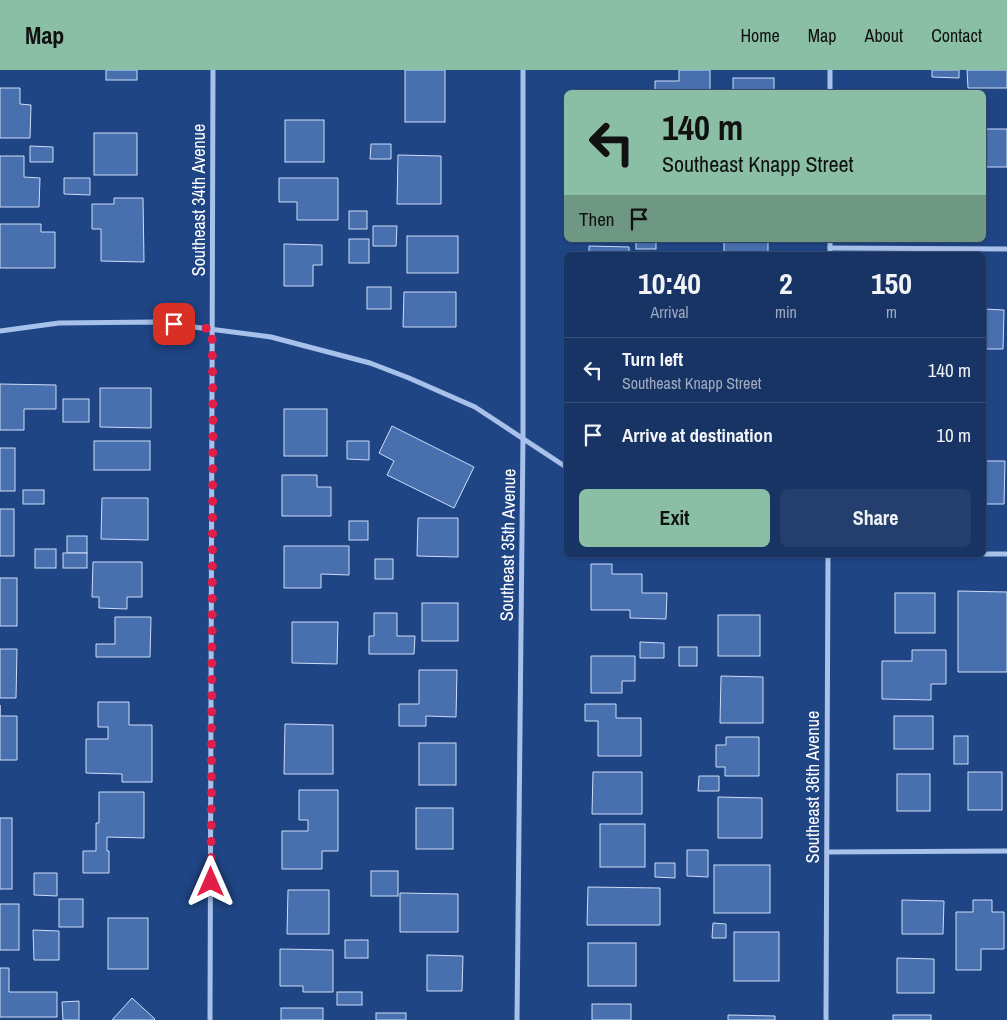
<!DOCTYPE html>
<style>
body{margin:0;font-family:"Archivo Narrow",sans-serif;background:#243f6d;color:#f1f3f6;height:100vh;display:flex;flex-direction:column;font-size:19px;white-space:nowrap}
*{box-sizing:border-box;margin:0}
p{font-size:16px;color:#9eaabf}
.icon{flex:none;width:28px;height:28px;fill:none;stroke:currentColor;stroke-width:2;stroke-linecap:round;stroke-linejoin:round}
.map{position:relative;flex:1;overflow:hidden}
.sheet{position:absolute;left:564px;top:182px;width:422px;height:305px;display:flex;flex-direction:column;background:#173464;border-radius:8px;box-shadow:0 1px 4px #0004,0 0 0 1px #364f78}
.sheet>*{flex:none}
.top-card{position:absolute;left:564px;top:20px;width:422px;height:152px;border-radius:8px;box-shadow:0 1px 4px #0004,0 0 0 1px #364f78;background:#8abfa5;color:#111;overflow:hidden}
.pin{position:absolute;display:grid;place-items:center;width:42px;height:42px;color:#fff;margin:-21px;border-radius:10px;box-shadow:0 2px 8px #0006}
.me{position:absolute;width:55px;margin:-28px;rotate:0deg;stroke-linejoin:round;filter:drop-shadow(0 0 4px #0008)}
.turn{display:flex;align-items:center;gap:18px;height:105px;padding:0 15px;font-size:22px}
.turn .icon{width:65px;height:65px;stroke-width:2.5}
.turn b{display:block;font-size:35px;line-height:42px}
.then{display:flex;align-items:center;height:48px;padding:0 15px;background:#0003;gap:10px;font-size:19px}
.eta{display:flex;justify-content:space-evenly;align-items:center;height:85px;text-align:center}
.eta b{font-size:30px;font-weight:700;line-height:35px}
.button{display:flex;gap:10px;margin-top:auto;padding:10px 15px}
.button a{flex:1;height:58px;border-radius:8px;background:#8abfa5;color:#111;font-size:20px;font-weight:700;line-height:58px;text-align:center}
.button a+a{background:#243f6d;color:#f1f3f6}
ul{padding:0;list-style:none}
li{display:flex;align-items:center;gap:15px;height:65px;padding:0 15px;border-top:1px solid #364f78}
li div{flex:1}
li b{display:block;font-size:19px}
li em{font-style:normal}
header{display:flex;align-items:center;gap:30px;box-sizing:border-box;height:70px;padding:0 25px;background:#8abfa5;color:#111}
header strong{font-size:24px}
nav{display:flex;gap:28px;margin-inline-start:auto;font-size:18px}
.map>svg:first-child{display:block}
.building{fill:#486fae;stroke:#cdddf7}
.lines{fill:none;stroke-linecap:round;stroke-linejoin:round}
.street{stroke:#a8c1ea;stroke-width:5}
.route{stroke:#e11d48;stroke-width:9;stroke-dasharray:0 16.2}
.labels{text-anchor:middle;stroke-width:4.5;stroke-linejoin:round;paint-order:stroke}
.street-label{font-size:18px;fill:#fff;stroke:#1f4585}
</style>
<header>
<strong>Map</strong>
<nav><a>Home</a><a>Map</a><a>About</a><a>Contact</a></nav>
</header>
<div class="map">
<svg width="1007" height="950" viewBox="0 0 1007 950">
<rect width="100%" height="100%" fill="#1f4585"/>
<g class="building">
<rect x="106" y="0" width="31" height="10"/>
<rect x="405" y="0" width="40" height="52"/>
<polygon points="679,0 710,0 710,22 655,22 655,11 679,11"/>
<polygon points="932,0 959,0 959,8 932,7"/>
<polygon points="967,0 1007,0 1007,18 968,18"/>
<rect x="733" y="8" width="41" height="14"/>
<polygon points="0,18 20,18 20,34 31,35 30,68 0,68"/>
<rect x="285" y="50" width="39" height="42"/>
<rect x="984" y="59" width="23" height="38"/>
<rect x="94" y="63" width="43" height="42"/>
<polygon points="371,74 391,74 391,89 370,89"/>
<polygon points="30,76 53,77 53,92 30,92"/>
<polygon points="398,85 441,86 441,134 397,134"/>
<polygon points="0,86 24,86 24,107 40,108 39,137 0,137"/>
<polygon points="64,108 90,108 90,125 64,124"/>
<polygon points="279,108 338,108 338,150 297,150 297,132 279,132"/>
<polygon points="114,128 143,128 144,192 101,191 101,159 92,159 92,134 114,134"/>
<rect x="349" y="141" width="18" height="18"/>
<polygon points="0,154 41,154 41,162 55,162 55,198 0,198"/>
<polygon points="373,156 397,156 396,176 373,176"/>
<rect x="407" y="166" width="51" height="37"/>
<rect x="349" y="169" width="20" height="24"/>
<rect x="636" y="170" width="20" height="9"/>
<rect x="724" y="170" width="44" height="15"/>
<polygon points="284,174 322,175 322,195 313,195 313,216 284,216"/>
<polygon points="589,176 629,177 629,185 589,185"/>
<rect x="367" y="217" width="24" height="22"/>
<polygon points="404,222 456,222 456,257 403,257"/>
<polygon points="984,239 1004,240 1003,279 984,279"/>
<polygon points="0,314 56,315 56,339 24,339 24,360 0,360"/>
<polygon points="100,318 151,318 151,358 100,357"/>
<rect x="63" y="329" width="26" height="23"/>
<rect x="284" y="339" width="43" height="47"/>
<polygon points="392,356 474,397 454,438 387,405 394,391 379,383"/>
<rect x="94" y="371" width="56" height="29"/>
<polygon points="347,371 369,371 369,390 347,389"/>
<rect x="0" y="378" width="15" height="43"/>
<polygon points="984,391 1005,391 1004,434 984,434"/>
<polygon points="282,405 317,405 317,417 331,417 331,446 282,446"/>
<rect x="23" y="420" width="21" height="14"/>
<polygon points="102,428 148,428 148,470 101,469"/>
<rect x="0" y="439" width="14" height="47"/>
<polygon points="418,448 458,448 458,487 417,486"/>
<rect x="349" y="451" width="19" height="19"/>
<rect x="67" y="466" width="20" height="17"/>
<polygon points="284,476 349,476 349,505 321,504 321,518 284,518"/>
<rect x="35" y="479" width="21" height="19"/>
<rect x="63" y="483" width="24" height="15"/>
<rect x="375" y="489" width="18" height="20"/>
<polygon points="93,492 142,492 142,527 127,527 127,539 99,538 99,527 92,527"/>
<polygon points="591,494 612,494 612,504 642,504 642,523 667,523 666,549 630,548 630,540 591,540"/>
<rect x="0" y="508" width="17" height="48"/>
<polygon points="958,521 1007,522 1007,602 958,602"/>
<rect x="895" y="523" width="40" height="40"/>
<rect x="422" y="533" width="36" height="38"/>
<polygon points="374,543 397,543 397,566 415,566 414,584 369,584 369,566 374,566"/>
<rect x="718" y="545" width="42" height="41"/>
<polygon points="115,547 151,547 150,587 96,587 96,574 115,574"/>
<polygon points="292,552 338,552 337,594 292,593"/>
<polygon points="640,572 664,573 664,588 640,588"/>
<rect x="679" y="577" width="18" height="19"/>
<polygon points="0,579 17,579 16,628 0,628"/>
<polygon points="912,580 946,580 946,614 931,614 931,630 882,629 882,591 912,591"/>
<polygon points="591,586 635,586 635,611 622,611 622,623 591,623"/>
<polygon points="419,600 457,600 456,647 426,646 426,656 399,656 399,634 419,634"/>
<polygon points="721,606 763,607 763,653 720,653"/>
<polygon points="98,632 129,632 129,655 152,655 152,712 122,712 122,704 86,703 86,669 108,669 108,657 98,657"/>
<polygon points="585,634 616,634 616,648 641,648 641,686 598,686 598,651 585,651"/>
<polygon points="0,635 0,646 17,646 17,690 0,690"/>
<rect x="894" y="646" width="39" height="33"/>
<polygon points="285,654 333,655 333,704 284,704"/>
<rect x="954" y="666" width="14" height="28"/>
<polygon points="726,667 759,667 759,706 725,706 725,697 716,697 716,675 726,675"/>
<rect x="419" y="673" width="37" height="42"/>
<polygon points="593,702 642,702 642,744 592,744"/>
<rect x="968" y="702" width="34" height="38"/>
<rect x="897" y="704" width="33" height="37"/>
<polygon points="699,706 719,706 719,721 698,721"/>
<polygon points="299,720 338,720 338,781 322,781 322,799 282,799 282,761 308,761 308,750 299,750"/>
<polygon points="99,722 144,722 144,768 107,767 107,781 109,781 109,803 83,803 83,781 96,781 96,753 99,753"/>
<polygon points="718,727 762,728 762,768 718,768"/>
<rect x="416" y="738" width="37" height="41"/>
<rect x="0" y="748" width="12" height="71"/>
<rect x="600" y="754" width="45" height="43"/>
<polygon points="687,780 708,780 708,807 687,806"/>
<polygon points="655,793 675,793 675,808 655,807"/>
<rect x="714" y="795" width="56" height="48"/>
<rect x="371" y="801" width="27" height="25"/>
<polygon points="34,803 57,803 57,826 34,825"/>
<polygon points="588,817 660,818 660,855 587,855"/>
<polygon points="288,820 329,820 329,864 287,864"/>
<polygon points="400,823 458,824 458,862 400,862"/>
<rect x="59" y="829" width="24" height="28"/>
<polygon points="902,830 944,831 943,864 902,864"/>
<polygon points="973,830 992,830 992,842 1004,842 1004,879 981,879 981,900 956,900 956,842 973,842"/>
<rect x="0" y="834" width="19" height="46"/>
<rect x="108" y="848" width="40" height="51"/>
<polygon points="713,853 726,854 726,868 712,868"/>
<polygon points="33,860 59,861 59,890 34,890"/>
<rect x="734" y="862" width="45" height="49"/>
<rect x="345" y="870" width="23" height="18"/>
<rect x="588" y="873" width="48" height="43"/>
<polygon points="280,879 333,880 333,922 303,922 303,916 280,916"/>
<polygon points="427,885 463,886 462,921 427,921"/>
<polygon points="897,888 934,889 934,923 897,923"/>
<polygon points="0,898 9,898 9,922 57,922 57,947 0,947"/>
<rect x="337" y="922" width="25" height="13"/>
<polygon points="132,928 155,949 154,950 112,950"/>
<polygon points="79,931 79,950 63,950 62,932"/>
<rect x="592" y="934" width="39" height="16"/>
<rect x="281" y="938" width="42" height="12"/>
<rect x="376" y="943" width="30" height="7"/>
<polygon points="728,945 775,946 775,950 728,950"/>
<rect x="893" y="945" width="38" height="5"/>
</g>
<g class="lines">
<g class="street">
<polyline points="830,0 830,22"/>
<polyline points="830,178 1007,179"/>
<polyline points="830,185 830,170"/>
<polyline points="0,261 59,253 155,252 271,267 370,293 409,308 475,337 566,397"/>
<polyline points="984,484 1007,484"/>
<polyline points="748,485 786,485"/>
<polyline points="827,782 1007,781"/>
<polyline points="210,950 213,0"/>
<polyline points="517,950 523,367 523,0"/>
<polyline points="826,950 828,485"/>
</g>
</g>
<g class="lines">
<polyline class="route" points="174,254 212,259 213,341 211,812"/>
</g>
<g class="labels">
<g class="street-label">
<text transform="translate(199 130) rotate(-90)" y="6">Southeast 34th Avenue</text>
<text transform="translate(508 475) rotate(-89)" y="6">Southeast 35th Avenue</text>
<text transform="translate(813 717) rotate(-90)" y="6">Southeast 36th Avenue</text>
</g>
</g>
</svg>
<div class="pin" style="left:174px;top:254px;background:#d93025"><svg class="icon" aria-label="arrive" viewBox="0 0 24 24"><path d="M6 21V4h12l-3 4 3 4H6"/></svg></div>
<svg class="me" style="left:211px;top:812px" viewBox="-20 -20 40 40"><path d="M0-17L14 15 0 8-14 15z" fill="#e11d48" stroke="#fff" stroke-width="4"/></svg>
<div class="top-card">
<div class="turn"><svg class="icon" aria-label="left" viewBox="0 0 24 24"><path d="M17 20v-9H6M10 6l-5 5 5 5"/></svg><div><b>140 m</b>Southeast Knapp Street</div></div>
<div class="then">Then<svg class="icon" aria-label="arrive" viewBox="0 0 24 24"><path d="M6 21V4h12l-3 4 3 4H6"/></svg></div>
</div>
<section class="sheet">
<div class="eta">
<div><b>10:40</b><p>Arrival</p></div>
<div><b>2</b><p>min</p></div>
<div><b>150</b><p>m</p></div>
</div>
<ul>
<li><svg class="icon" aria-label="left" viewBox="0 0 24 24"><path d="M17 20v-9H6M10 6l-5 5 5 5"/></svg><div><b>Turn left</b><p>Southeast Knapp Street</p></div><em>140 m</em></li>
<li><svg class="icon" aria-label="arrive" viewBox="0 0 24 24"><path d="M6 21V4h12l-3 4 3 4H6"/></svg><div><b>Arrive at destination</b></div><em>10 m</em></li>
</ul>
<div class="button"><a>Exit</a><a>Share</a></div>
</section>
</div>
